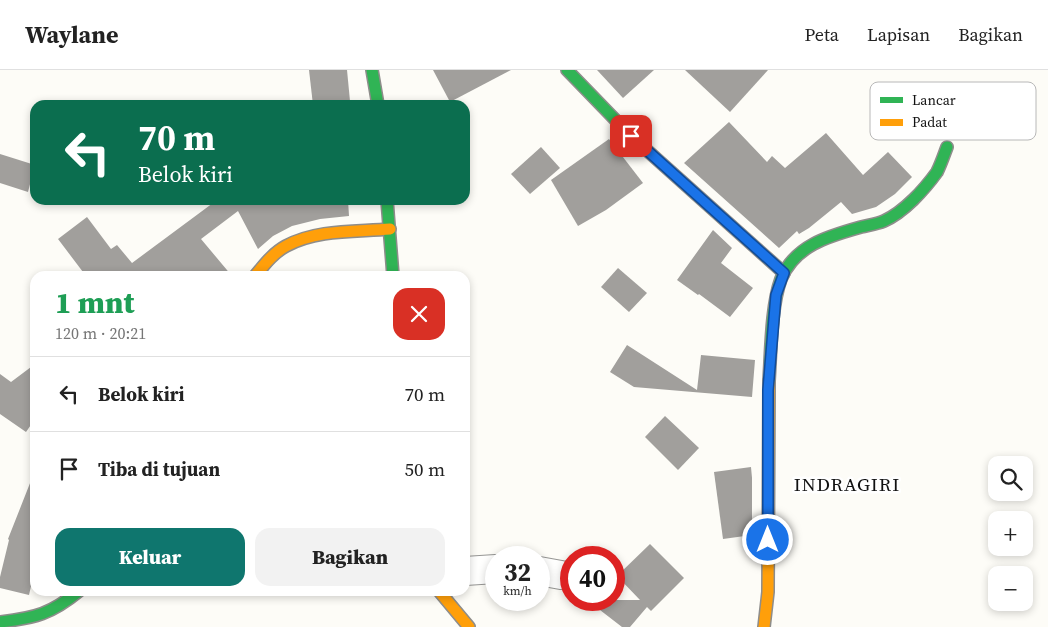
<!DOCTYPE html>
<html lang="id">
<meta charset="utf-8">
<style>
body{margin:0;font-family:"Source Serif 4",serif;background:#f2f2f2;color:#222;height:100vh;display:flex;flex-direction:column;font-size:19px;white-space:nowrap}
*{box-sizing:border-box;margin:0}
p{font-size:16px;color:#767676}
.icon{flex:none;width:28px;height:28px;fill:none;stroke:currentColor;stroke-width:2;stroke-linecap:round;stroke-linejoin:round}
.map{position:relative;flex:1;overflow:hidden}
.drawer{position:absolute;left:30px;top:201px;width:440px;height:325px;display:flex;flex-direction:column;background:#fff;border-radius:15px;box-shadow:0 2px 8px #0003}
.drawer>*{flex:none}
.hud{position:absolute;left:30px;top:30px;width:440px;height:105px;border-radius:15px;box-shadow:0 2px 8px #0003;background:#0b6e4f;color:#fff;overflow:hidden}
.tools{position:absolute;left:988px;top:386px;display:grid;gap:10px}
.tools a{display:grid;place-items:center;width:45px;height:45px;border-radius:10px;background:#fff;box-shadow:0 2px 8px #0003;font-size:25px}
.speed{position:absolute;left:485px;top:476px;display:flex;gap:10px;font-size:25px;font-weight:700;text-align:center}
.speed>*{display:grid;place-content:center;width:65px;height:65px;border-radius:50%;background:#fff;box-shadow:0 2px 8px #0003;line-height:1}
.speed small{font-size:12px;font-weight:400}
.speed .limit{border:8px solid #d22;background:#fff;color:#111}
.pin{position:absolute;display:grid;place-items:center;width:42px;height:42px;color:#fff;margin:-21px;border-radius:10px;box-shadow:0 2px 8px #0006}
.me{position:absolute;width:55px;margin:-28px;rotate:0deg;stroke-linejoin:round;filter:drop-shadow(0 0 4px #0008)}
.turn{display:flex;align-items:center;gap:18px;height:105px;padding:0 25px;font-size:22px}
.turn .icon{width:65px;height:65px;stroke-width:2.5}
.turn b{display:block;font-size:35px;line-height:42px}
.round{display:grid;place-items:center;flex:none;width:52px;height:52px;border-radius:15px;background:#f2f2f2}
.head{display:flex;align-items:center;justify-content:space-between;height:85px;padding:0 25px}
h1{font-size:30px;font-weight:800;line-height:38px;color:#1e9e55}
.cta{display:flex;gap:10px;margin-top:auto;padding:10px 25px}
.cta a{flex:1;height:58px;border-radius:15px;background:#0f766e;color:#fff;font-size:20px;font-weight:800;line-height:58px;text-align:center}
.cta a+a{background:#f2f2f2;color:#222}
ul{padding:0;list-style:none}
li{display:flex;align-items:center;gap:15px;height:75px;padding:0 25px;border-top:1px solid #e0e0e0}
li div{flex:1}
li b{display:block;font-size:19px}
li em{font-style:normal}
header{display:flex;align-items:center;gap:30px;box-sizing:border-box;height:70px;padding:0 25px;background:#fff;border-bottom:1px solid #e0e0e0}
header strong{font-size:24px}
nav{display:flex;gap:28px;margin-inline-start:auto;font-size:18px}
.map>svg:first-child{display:block}
.building{fill:#a19f9c}
.lines{fill:none;stroke-linecap:round;stroke-linejoin:round}
.street-casing{stroke:#979795;stroke-width:30}
.fast-casing{stroke:#8e8d8b;stroke-width:14}
.slow-casing{stroke:#8e8d8b;stroke-width:14}
.street{stroke:#fffffe;stroke-width:28}
.fast{stroke:#30b455;stroke-width:11}
.slow{stroke:#ff9f0a;stroke-width:11}
.route-casing{stroke:#114b97;stroke-width:12}
.route{stroke:#1a73e8;stroke-width:9}
.labels{text-anchor:middle;stroke-width:5;stroke-linejoin:round;paint-order:stroke}
.quarter-label{font-size:19px;letter-spacing:1px;fill:#111;stroke:#fff}
.key{fill:#fff;stroke:#b8b8b8;stroke-width:1}
.key-label{font-size:14px;fill:#111}
</style>
<header>
<strong>Waylane</strong>
<nav><a>Peta</a><a>Lapisan</a><a>Bagikan</a></nav>
</header>
<div class="map">
<svg width="1048" height="557" viewBox="0 0 1048 557">
<rect width="100%" height="100%" fill="#fdfcf7"/>
<g class="building">
<polygon points="309,0 347,0 350,31 313,35"/>
<polygon points="433,0 511,0 450,32"/>
<polygon points="597,0 654,0 623,28"/>
<polygon points="685,0 768,0 730,42"/>
<polygon points="729,52 767,92 772,86 785,98 826,63 863,105 888,82 912,107 895,124 876,137 852,144 841,132 809,158 799,164 797,161 779,178 684,93"/>
<polygon points="609,69 643,113 606,140 578,156 551,110"/>
<polygon points="541,77 560,98 530,124 511,104"/>
<polygon points="0,84 35,95 28,122 0,113"/>
<polygon points="217,130 348,130 349,146 320,149 292,156 273,166 258,179 238,141 201,169 232,206 86,206 58,169 87,147 111,179 117,175 132,193"/>
<polygon points="713,160 732,178 721,193 753,218 730,247 699,224 698,225 677,210"/>
<polygon points="618,198 647,223 629,242 601,217"/>
<polygon points="627,275 697,320 701,285 755,290 752,327 634,317 610,302"/>
<polygon points="35,294 35,349 26,362 0,344 0,304 11,312"/>
<polygon points="665,346 699,378 678,400 645,367"/>
<polygon points="751,397 752,408 752,465 723,469 714,402"/>
<polygon points="34,403 35,403 35,499 29,525 0,518 0,507 9,470 8,469"/>
<polygon points="650,474 684,508 651,541 647,537 630,557 622,557 587,530 640,530 617,506"/>
</g>
<g class="lines">
<defs>
<g id="street">
<polyline points="465,501 496,499"/>
<polyline points="539,501 561,505"/>
</g>
<g id="fast">
<polyline points="372,0 378,35"/>
<polyline points="567,0 631,66 784,203"/>
<polyline points="387,130 393,206"/>
<path d="M 769,311 C 771,281 771,236 781,209 C 795,175 829,166 861,157 C 869,155 877,154 884,151 C 904,142 924,120 937,102 C 941,94 944,85 947,77"/>
<path d="M 0,552 C 35,548 51,544 79,521"/>
</g>
<g id="slow">
<path d="M 255,206 C 264,195 273,183 286,176 C 317,159 356,162 390,159"/>
<polyline points="439,521 469,557"/>
<polyline points="764,557 768,522 769,311"/>
</g>
</defs>
<use href="#street" class="street-casing"/>
<use href="#fast" class="fast-casing"/>
<use href="#slow" class="slow-casing"/>
<use href="#street" class="street"/>
<use href="#fast" class="fast"/>
<use href="#slow" class="slow"/>
</g>
<g class="lines">
<defs>
<polyline id="route" points="631,66 784,203 776,225 768,320 768,470"/>
</defs>
<use href="#route" class="route-casing"/>
<use href="#route" class="route"/>
</g>
<g class="labels">
<g class="quarter-label">
<text x="847" y="421">INDRAGIRI</text>
</g>
</g>
<rect x="870" y="12" width="166" height="58" rx="8" class="key"/>
<rect x="880" y="27" width="23" height="6" fill="#30b455"/>
<rect x="880" y="49" width="23" height="7" fill="#ff9f0a"/>
<g class="key-label">
<text x="912" y="35">Lancar</text>
<text x="912" y="57">Padat</text>
</g>
</svg>
<div class="tools">
<a><svg class="icon" aria-label="search" viewBox="0 0 24 24"><circle cx="10" cy="10" r="6"/><path d="M15 15l6 6"/></svg></a>
<a>+</a>
<a>−</a>
</div>
<div class="speed"><div>32<small>km/h</small></div><div class="limit">40</div></div>
<div class="pin" style="left:631px;top:66px;background:#d93025"><svg class="icon" aria-label="arrive" viewBox="0 0 24 24"><path d="M6 21V4h12l-3 4 3 4H6"/></svg></div>
<svg class="me" style="left:768px;top:470px" viewBox="-20 -20 40 40"><circle r="17" fill="#1a73e8" stroke="#fff" stroke-width="3"/><path d="M0-11L8 9 0 5-8 9z" fill="#fff"/></svg>
<div class="hud">
<div class="turn"><svg class="icon" aria-label="left" viewBox="0 0 24 24"><path d="M17 20v-9H6M10 6l-5 5 5 5"/></svg><div><b>70 m</b>Belok kiri</div></div>
</div>
<section class="drawer">
<div class="head"><div><h1>1 mnt</h1><p>120 m · 20:21</p></div><a class="round" style="background:#d93025;color:#fff"><svg class="icon" aria-label="close" viewBox="0 0 24 24"><path d="M6 6l12 12M18 6L6 18"/></svg></a></div>
<ul>
<li><svg class="icon" aria-label="left" viewBox="0 0 24 24"><path d="M17 20v-9H6M10 6l-5 5 5 5"/></svg><div><b>Belok kiri</b></div><em>70 m</em></li>
<li><svg class="icon" aria-label="arrive" viewBox="0 0 24 24"><path d="M6 21V4h12l-3 4 3 4H6"/></svg><div><b>Tiba di tujuan</b></div><em>50 m</em></li>
</ul>
<div class="cta"><a>Keluar</a><a>Bagikan</a></div>
</section>
</div>
